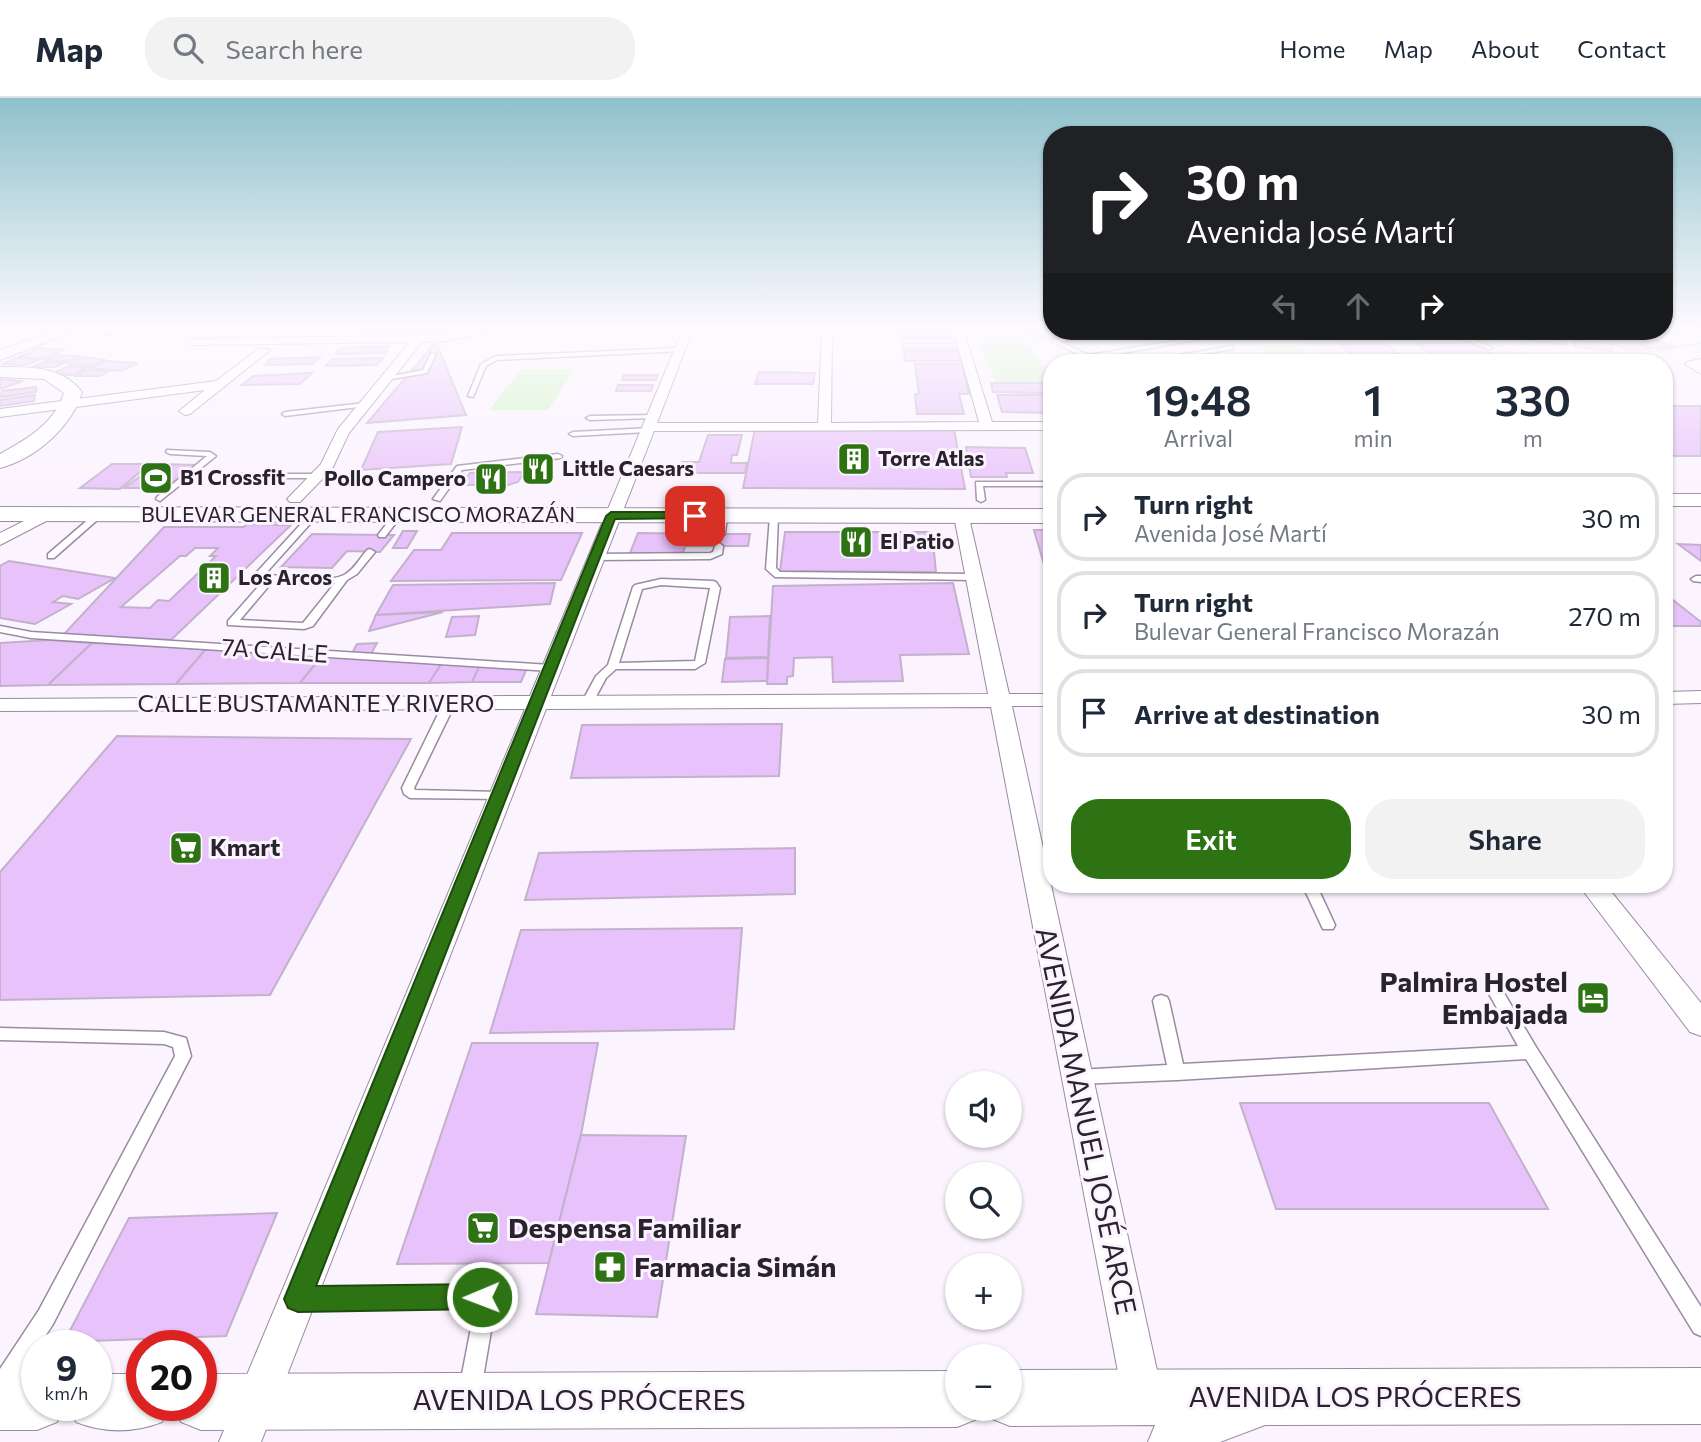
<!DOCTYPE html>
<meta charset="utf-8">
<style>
body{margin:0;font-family:Commissioner,sans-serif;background:#f2f2f3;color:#1f2937;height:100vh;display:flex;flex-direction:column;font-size:26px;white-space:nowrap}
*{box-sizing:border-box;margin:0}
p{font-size:23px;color:#747a83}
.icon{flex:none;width:38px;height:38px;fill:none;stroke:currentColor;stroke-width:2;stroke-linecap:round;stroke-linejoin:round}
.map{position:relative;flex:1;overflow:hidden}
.details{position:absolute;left:1043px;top:256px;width:630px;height:539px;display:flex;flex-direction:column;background:#fff;border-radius:28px;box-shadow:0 2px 5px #0004}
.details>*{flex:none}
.top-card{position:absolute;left:1043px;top:28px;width:630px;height:214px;border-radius:28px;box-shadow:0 2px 5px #0004;background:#202124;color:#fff;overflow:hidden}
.controls{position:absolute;left:945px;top:973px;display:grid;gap:14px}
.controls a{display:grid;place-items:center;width:77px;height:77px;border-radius:50%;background:#fff;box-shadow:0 2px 5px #0004;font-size:35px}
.speed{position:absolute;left:21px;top:1232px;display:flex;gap:14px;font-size:35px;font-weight:700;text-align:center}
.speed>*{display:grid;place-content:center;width:91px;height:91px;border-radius:50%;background:#fff;box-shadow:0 2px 5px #0004;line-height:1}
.speed small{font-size:18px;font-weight:400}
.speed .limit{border:10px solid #d22;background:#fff;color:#111}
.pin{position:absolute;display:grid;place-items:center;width:60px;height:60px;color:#fff;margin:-30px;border-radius:14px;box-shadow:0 4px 10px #0006}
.me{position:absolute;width:77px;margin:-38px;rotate:269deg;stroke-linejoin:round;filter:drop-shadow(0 0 5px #0008)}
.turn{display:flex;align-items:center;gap:24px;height:147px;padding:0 28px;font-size:32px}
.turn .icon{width:91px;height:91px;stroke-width:2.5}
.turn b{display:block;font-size:49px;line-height:60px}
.lanes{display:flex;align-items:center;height:66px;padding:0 28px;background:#0003;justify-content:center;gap:35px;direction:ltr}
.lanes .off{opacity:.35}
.eta{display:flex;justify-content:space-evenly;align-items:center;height:119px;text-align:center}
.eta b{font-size:42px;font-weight:600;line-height:49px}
.action{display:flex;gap:14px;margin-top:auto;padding:14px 28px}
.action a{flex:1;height:80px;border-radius:28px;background:#2d7314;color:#fff;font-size:28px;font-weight:600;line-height:80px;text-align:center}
.action a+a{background:#f2f2f3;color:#1f2937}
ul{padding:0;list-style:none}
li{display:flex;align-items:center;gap:21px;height:88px;margin:0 14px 10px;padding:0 14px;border:4px solid #e0e1e3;border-radius:28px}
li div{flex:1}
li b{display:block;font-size:26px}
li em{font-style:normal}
header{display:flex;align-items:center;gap:42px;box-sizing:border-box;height:98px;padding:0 35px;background:#fff;border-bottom:2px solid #e0e1e3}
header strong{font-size:33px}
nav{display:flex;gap:38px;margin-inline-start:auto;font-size:24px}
.search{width:490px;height:63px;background:#f2f2f3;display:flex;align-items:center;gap:18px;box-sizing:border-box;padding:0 24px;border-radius:28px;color:#747a83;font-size:26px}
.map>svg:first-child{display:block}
.built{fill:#f5e3fe}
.green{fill:#cbf5c0}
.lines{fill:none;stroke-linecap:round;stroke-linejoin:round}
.stream{fill:#aad49f;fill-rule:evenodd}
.building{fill:#e8c2fa;stroke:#c3b1cc;stroke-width:2;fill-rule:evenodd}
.lane-casing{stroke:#9b8aa3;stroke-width:3}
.street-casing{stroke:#9b8aa3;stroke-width:2}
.secondary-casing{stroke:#9b8aa3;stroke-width:2}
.lane{fill:#fff;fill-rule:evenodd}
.street{fill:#fff;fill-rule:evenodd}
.secondary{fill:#fff;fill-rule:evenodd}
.route{fill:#2d7314;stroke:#1d4b0d;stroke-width:2}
.labels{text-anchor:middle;stroke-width:6;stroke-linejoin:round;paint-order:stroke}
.far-poi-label{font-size:21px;font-weight:bold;fill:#29232d;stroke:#fbf3fe;text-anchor:start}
.far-street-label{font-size:21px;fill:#29232d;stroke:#fbf3fe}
.street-label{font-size:24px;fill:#29232d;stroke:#fbf3fe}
.poi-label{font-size:24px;font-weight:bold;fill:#29232d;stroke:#fbf3fe;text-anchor:start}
.near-poi-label{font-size:28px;font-weight:bold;fill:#29232d;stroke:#fbf3fe;text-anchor:start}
.near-street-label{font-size:28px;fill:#29232d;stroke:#fbf3fe}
</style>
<header>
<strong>Map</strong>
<div class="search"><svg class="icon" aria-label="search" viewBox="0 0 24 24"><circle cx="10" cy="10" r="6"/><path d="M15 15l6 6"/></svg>Search here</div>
<nav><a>Home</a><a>Map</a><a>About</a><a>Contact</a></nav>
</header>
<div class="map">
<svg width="1701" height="1344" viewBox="0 0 1701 1344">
<rect width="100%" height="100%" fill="#fbf3fe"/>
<polygon class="built" points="1225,233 1455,233 1559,264 1339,264 1292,242 1247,243"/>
<g class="green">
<polygon points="1027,243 1043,269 1052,269 1052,284 996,284 978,244"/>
<polygon points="1297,247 1317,264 1275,264 1257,247"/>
<polygon points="521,271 575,271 548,312 489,312"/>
</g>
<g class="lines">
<polygon class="stream" points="1701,244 1701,246 1651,254 1649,253"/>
</g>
<g class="building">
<rect x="899" y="231" width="54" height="3"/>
<polygon points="1043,232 1057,239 1042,241 1028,235"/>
<polygon points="1277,233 1376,233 1380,236 1281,236"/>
<polygon points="1532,233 1566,235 1567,247 1519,241"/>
<polygon points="1636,233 1656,241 1632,242 1612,235"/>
<polygon points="901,235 955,235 957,241 901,241"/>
<polygon points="1610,235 1630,242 1606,244 1587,236"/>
<polygon points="1654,241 1675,249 1651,250 1631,242"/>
<polygon points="1574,242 1611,246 1612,253 1575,249"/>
<polygon points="1632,243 1652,251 1628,252 1608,244"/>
<polygon points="436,244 466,317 367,325"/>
<polygon points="902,245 958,245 960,252 903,252"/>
<polygon points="1415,245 1474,245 1504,263 1442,264"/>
<polygon points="1339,246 1386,246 1410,264 1361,264"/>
<polygon points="389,248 385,255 336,256 339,250"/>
<polygon points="40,250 63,252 43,261 18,259"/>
<polygon points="904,253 961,253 963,263 905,263"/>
<polygon points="59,257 79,258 67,264 45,262"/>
<polygon points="84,259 104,262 92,267 68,266"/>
<polygon points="320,259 312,266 265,267 270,261"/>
<polygon points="16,260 40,261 26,267 2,266"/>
<polygon points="383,260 377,267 326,268 332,261"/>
<polygon points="106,263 138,265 121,273 89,270"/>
<polygon points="44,264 65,265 55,269 32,269"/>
<polygon points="915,266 962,266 969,296 959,296 964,316 917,316 915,296 919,296"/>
<polygon points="69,268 87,269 73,277 52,276"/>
<polygon points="86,272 109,273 100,278 74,278"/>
<polygon points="759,274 815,275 813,286 755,286"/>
<polygon points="312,275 300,286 242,287 253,278"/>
<polygon points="624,277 658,277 656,282 622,282"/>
<polygon points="0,281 23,283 0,291"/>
<polygon points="991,285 1052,285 1052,295 993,294"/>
<polygon points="618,287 653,287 651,293 616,293"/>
<polygon points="36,289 36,294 1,299 2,293"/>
<polygon points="35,297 34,303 0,308 0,302"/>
<polygon points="997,297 1052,297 1052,315 1002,314"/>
<polygon points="1664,308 1701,308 1701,358 1675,358 1664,355"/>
<polygon points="462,329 451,366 361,372 378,334"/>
<polygon points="755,331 954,331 965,391 743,390"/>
<polygon points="708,337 742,337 737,357 732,357 731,365 747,365 745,375 679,375 682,364 699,364"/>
<polygon points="966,349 1025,350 1033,375 1006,375 1007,379 971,379"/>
<polygon points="536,361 553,361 545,374 526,377"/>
<polygon points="112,366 157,366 147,368 120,391 80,390"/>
<polygon points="157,366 196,367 165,390 124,390"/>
<polygon points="524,374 518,384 508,387 461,387 470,375"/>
<path d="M 247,426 L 291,427 L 171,542 L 64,536 L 164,429 L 244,429 ZM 195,450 L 218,450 L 210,458 L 216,458 L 169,503 L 158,502 L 150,510 L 121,509 L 180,458 L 186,458 Z"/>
<polygon points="1034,432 1052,432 1052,470 1045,470"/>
<polygon points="403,433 417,433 407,450 393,450"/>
<polygon points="785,434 932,434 936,474 780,473"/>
<polygon points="452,435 582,435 561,482 391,483 414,452 441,452"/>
<polygon points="638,435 721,436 750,436 748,448 685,448 683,455 630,455"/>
<polygon points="312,436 382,437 394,437 380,454 347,453 332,470 281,469"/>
<polygon points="1678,446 1701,447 1701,463"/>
<polygon points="9,463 115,480 78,501 63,498 53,504 71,506 35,526 0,520 0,468"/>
<polygon points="555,485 550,506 376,517 393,487"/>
<polygon points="953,485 969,556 900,557 903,583 833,584 832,559 794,560 793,578 787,579 787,586 767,586 773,488"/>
<polygon points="1664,495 1701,524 1701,528 1664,528"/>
<polygon points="443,514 369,533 376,517"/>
<polygon points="479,518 475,537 446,539 452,519"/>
<polygon points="770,518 768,559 726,560 730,519"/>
<polygon points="50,542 92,545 48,587 0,588 0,545"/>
<polygon points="92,545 206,551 176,586 48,587"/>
<polygon points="377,545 371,556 351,557 357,546"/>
<polygon points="206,551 322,558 300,585 176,586"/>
<polygon points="322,558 442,565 429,585 300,585"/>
<polygon points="768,560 767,583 722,584 725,561"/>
<polygon points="442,565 480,567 472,584 429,585"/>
<polygon points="480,567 527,570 521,584 472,584"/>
<polygon points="782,626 779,678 571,680 582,627"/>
<polygon points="117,638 411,641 270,897 0,902 0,774"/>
<polygon points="795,750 795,796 525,802 539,755"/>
<polygon points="742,830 734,931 490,935 521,832"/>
<polygon points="472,945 598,945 581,1037 549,1165 397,1166"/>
<polygon points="1240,1005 1489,1005 1548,1111 1276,1111"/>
<polygon points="581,1037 686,1038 657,1219 536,1216"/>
<polygon points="277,1115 226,1238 64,1244 129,1120"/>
</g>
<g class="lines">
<defs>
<g id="lane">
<polygon points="109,231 115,231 110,236 106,236"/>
<polygon points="1103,233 1114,233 1060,244 1089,257 1216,236 1219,238 1094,260 1098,262 1098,264 1094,264 1051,243"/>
<polygon points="1415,233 1449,235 1446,233 1453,233 1493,250 1488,251 1458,239 1436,239"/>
<polygon points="1565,233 1571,233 1582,241 1577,242"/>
<polygon points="1232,248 1234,251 1151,264 1138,264"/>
<polygon points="679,250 681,253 497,262 486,268 473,299 468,298 481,266 496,258"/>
<polygon points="431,255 436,256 427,275 386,282 383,280 423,272"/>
<polygon points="365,305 367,306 367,308 285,318 282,316 285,314"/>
<polygon points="655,317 657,318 653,320 590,322 586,320 590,318"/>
<polygon points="651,330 652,332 648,334 573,338 569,336 573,334"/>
<polygon points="167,352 210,354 216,358 160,403 156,401 157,399 207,358 170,356 166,354"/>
<polygon points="558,356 562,358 561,360 462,372 440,403 433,401 457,368"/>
<polygon points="241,376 317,376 321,378 317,380 241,380"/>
<polygon points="976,384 1052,384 1052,388 983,388 985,402 981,404 977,402"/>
<polygon points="97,414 104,416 54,460 48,460 48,456"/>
<path d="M 311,415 L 318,417 L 266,475 C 283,481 328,485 344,477 C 354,472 360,460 367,452 L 370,451 L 375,454 L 357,476 L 347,482 L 313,528 L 304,531 L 228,527 L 228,523 L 265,481 L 257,478 L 257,474 ZM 273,483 L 303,486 L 335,485 L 303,525 L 240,522 Z"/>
<polygon points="395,415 402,417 385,439 379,439 378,437"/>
<polygon points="723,415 727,418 725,436 721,439 717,436 719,418"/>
<polygon points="774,415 778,418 776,470 780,474 974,476 979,479 974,482 775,479 766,471 770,418"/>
<polygon points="719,445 723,448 722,456 710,461 595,462 590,459 595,456 710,455 713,454 715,448"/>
<polygon points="1696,478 1701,478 1701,484 1693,483 1691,481"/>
<path d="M 661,481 L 713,483 L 716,484 L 720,490 L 705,565 L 695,571 L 616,571 L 606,580 L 592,606 L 584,606 L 582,604 L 596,578 L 608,567 L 633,489 L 635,487 ZM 661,487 L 710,490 L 695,563 L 619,565 L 642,491 Z"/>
<polygon points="0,528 31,534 550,567 555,570 550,573 31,540 0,534"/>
<polygon points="449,603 455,606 414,690 415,692 499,694 503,695 505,698 503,701 410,700 404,696 402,690 443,606"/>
<polygon points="1302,786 1316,786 1335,827 1333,831 1323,831"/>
<polygon points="1496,888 1501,890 1536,949 1701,1209 1701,1238 1694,1235 1526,961 1177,982 1077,986 1071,984 1069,979 1071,974 1077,972 1167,967 1153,903 1155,899 1161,897 1167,899 1169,903 1183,966 1518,948 1488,894 1491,890"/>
<polygon points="0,930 164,934 186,940 191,958 53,1226 39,1248 37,1248 37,1252 8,1298 0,1301 0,1271 39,1212 175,958 173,949 164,946 0,942"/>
<polygon points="482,1189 493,1196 496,1203 481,1292 478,1300 470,1303 462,1300 459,1292 475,1209 303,1211 296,1208 293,1201 296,1194 303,1191"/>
</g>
<g id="street">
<polygon points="480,231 505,231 447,243 422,244 349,335 332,371 300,404 290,404 287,401 290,398 321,366 338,331 410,244 193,247 188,244 193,241 447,237"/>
<polygon points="683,231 693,231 657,325 818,325 822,231 832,231 831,325 979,324 953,231 963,231 992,324 1052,324 1052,332 654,333 551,598 988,596 954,418 956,415 968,415 1009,596 1052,596 1052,608 1012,608 1163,1300 1157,1314 1143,1320 1129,1314 1123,1300 991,609 546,611 261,1344 219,1344 525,611 0,613 0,601 530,598"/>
<polygon points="260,250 270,252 190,316 185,317 179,313 205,292 0,319 0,311 216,283"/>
<polygon points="1701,261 1701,276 1685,266 1687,264"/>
<polygon points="48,411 54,413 56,416 54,419 0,447 0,435"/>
<polygon points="1701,593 1701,605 1664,606 1664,594"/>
<polygon points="1578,786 1605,786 1701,905 1701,938 1690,934"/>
</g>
<g id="secondary">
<polygon points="59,231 81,231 0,262 0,252"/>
<path d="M 0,269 C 30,269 62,268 82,294 C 72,329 35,361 0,370 L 0,356 C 27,341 54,326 64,295 L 44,281 L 0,279 Z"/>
<rect x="1664" y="396" width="37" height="12"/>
<polygon points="0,409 1052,411 1052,425 0,423"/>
<polygon points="1701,1270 1701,1326 1265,1327 1220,1344 1148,1344 1155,1327 1010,1328 990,1320 987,1311 1010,1311 1010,1272"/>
<polygon points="957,1273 957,1311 981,1311 977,1321 957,1329 201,1332 181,1324 175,1307 201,1307 201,1276"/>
<polygon points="0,1276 37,1276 37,1307 63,1307 57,1324 37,1332 0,1332"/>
<path d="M 96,1276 L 142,1276 L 142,1307 L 168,1307 L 162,1324 C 134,1335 104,1335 76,1324 L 70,1307 L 96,1307 Z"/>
</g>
</defs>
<use href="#lane" class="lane-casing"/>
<use href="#street" class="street-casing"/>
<use href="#secondary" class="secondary-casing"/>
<use href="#lane" class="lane"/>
<use href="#street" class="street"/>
<use href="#secondary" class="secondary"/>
</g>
<linearGradient id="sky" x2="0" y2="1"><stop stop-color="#8fc1cb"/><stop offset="0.55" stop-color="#fdfaff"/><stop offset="1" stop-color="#fdfaff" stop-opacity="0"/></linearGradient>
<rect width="1701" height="419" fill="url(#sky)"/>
<polygon class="route" points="695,414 701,418 699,420 615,421 316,1188 482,1186 492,1189 496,1199 492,1208 482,1211 298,1214 288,1210 284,1201 606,418 611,414"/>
<defs>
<symbol id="building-square" viewBox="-11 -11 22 22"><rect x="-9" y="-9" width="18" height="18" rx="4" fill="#2d7314" stroke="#fbf3fe"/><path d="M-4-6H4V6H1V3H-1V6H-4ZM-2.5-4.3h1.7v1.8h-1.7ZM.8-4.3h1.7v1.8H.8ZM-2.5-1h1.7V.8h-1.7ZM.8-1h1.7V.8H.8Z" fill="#fff"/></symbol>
<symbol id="restaurant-square" viewBox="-11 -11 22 22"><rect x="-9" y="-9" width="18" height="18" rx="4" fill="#2d7314" stroke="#fbf3fe"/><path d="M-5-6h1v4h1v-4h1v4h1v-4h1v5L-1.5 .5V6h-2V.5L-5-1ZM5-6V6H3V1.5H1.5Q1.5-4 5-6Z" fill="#fff"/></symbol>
<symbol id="stadium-square" viewBox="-11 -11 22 22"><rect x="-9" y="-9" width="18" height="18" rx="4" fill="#2d7314" stroke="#fbf3fe"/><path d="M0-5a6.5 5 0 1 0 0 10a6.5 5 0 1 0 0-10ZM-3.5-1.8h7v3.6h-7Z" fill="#fff"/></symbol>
<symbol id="supermarket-square" viewBox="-11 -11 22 22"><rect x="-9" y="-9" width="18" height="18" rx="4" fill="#2d7314" stroke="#fbf3fe"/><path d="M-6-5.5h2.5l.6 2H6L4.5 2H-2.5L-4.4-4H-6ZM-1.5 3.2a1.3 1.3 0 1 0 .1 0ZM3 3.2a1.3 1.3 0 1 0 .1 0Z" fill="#fff"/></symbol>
<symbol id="hotel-square" viewBox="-11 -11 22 22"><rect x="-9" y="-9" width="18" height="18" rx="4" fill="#2d7314" stroke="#fbf3fe"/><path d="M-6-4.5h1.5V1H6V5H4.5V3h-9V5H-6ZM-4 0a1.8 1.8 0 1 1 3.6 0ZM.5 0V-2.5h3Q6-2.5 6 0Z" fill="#fff"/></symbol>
<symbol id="pharmacy-square" viewBox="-11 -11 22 22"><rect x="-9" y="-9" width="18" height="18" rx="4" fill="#2d7314" stroke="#fbf3fe"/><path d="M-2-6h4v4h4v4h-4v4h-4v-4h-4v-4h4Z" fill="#fff"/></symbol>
</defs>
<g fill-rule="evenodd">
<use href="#building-square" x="835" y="342" width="38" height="38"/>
<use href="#restaurant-square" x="519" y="352" width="38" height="38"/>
<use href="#stadium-square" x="137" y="361" width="38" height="38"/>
<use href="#restaurant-square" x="472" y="362" width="38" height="38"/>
<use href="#restaurant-square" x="837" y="425" width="38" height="38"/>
<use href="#building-square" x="195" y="461" width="38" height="38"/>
<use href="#supermarket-square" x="167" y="731" width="38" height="38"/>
<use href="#hotel-square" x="1574" y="881" width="38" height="38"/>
<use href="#supermarket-square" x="464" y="1111" width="38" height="38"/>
<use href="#pharmacy-square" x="591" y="1150" width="38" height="38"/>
</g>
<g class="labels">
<g class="far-poi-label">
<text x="878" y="368">Torre Atlas</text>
<text x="562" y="378">Little Caesars</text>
<text x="180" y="387">B1 Crossfit</text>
<text x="466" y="388" text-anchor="end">Pollo Campero</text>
<text x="880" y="451">El Patio</text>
<text x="238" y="487">Los Arcos</text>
</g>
<g class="far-street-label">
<text x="358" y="424">BULEVAR GENERAL FRANCISCO MORAZÁN</text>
</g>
<g class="street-label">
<text transform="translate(275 553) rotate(4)" y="8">7A CALLE</text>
<text x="316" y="614">CALLE BUSTAMANTE Y RIVERO</text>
</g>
<g class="poi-label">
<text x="210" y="758">Kmart</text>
</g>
<g class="near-poi-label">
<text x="1568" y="894" text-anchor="end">Palmira Hostel<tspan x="1568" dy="32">Embajada</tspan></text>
<text x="508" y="1140">Despensa Familiar</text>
<text x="634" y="1179">Farmacia Simán</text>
</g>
<g class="near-street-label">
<text transform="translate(1086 1023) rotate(78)" y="10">AVENIDA MANUEL JOSÉ ARCE</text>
<text x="1355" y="1309">AVENIDA LOS PRÓCERES</text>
<text x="579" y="1312">AVENIDA LOS PRÓCERES</text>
</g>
</g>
</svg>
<div class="controls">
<a><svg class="icon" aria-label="sound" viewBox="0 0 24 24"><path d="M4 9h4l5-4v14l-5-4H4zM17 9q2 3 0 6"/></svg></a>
<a><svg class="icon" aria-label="search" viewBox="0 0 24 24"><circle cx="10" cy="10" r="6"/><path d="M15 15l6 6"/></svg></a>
<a>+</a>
<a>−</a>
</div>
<div class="speed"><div>9<small>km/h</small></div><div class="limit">20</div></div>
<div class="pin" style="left:695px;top:418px;background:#d93025"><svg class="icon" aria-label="arrive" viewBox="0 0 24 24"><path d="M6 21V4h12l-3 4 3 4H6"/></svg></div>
<svg class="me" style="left:482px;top:1199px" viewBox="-20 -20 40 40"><circle r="17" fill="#2d7314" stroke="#fff" stroke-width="3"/><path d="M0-11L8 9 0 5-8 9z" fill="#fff"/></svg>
<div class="top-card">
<div class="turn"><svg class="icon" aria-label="right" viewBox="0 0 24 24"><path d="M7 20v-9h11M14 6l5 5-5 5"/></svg><div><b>30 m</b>Avenida José Martí</div></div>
<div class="lanes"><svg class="icon off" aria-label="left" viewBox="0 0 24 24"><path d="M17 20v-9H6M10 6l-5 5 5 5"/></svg><svg class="icon off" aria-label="ahead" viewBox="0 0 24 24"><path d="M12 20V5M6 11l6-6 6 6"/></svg><svg class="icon" aria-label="right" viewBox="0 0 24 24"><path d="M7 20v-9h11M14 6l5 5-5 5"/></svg></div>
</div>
<section class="details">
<div class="eta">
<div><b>19:48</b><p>Arrival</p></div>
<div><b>1</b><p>min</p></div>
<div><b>330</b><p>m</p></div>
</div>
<ul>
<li><svg class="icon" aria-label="right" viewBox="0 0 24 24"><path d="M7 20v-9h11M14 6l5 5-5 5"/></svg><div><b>Turn right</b><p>Avenida José Martí</p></div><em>30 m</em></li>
<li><svg class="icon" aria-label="right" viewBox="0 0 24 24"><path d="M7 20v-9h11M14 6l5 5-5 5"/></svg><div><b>Turn right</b><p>Bulevar General Francisco Morazán</p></div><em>270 m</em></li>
<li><svg class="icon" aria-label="arrive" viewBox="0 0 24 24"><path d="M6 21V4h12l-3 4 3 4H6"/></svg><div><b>Arrive at destination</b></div><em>30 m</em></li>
</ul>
<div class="action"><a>Exit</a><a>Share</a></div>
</section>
</div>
